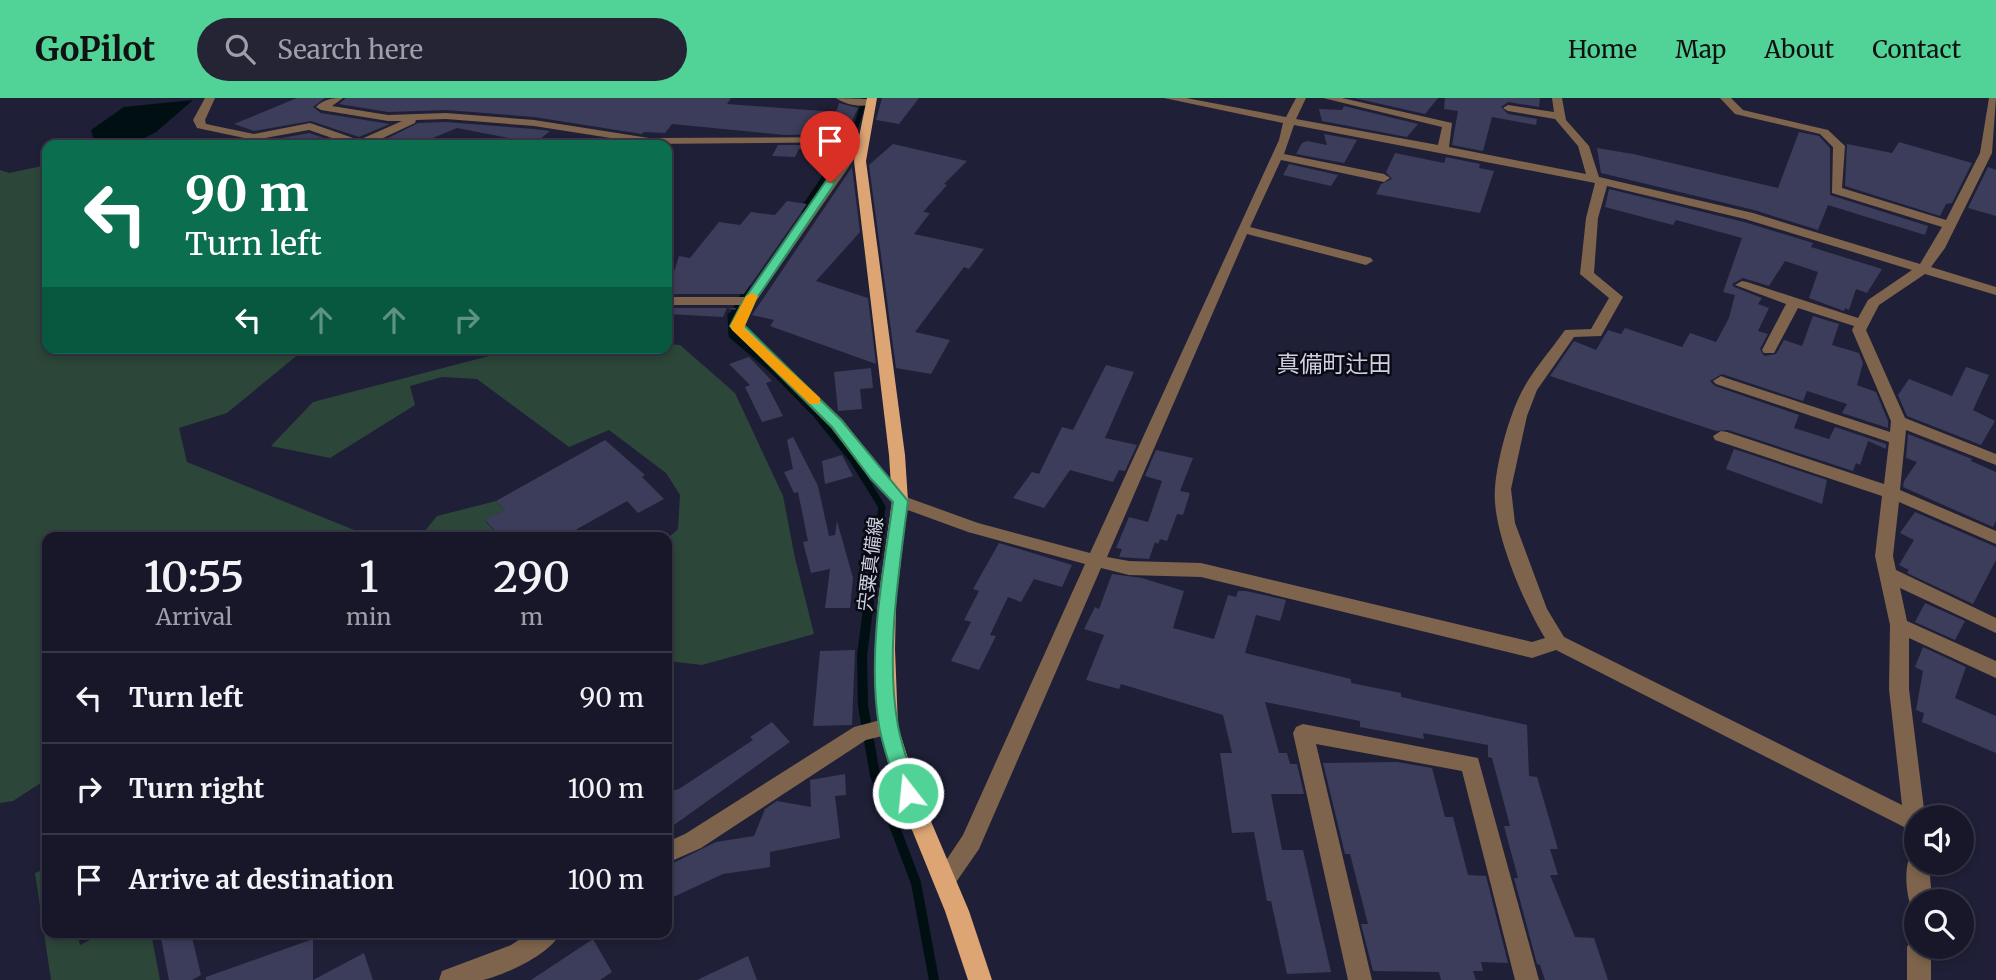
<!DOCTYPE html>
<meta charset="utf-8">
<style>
body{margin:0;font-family:Merriweather,"Noto Sans JP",serif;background:#242435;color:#f1f3f6;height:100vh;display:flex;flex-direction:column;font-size:26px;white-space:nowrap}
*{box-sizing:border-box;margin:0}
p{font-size:23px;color:#9e9fa8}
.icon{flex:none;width:38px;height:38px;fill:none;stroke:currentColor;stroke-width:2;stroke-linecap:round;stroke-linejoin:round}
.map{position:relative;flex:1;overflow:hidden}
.details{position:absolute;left:42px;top:434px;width:630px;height:406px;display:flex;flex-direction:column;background:#171729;border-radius:14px;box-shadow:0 4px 10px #0003,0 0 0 2px #363646}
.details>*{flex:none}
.guide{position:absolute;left:42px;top:42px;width:630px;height:214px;border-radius:14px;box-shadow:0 4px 10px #0003,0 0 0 2px #363646;background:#0b6e4f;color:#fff;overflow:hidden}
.tools{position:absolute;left:1904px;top:707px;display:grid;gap:14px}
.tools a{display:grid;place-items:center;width:70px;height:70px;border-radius:50%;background:#171729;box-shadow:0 4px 10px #0003,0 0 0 2px #363646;font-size:35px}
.pin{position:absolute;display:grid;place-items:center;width:60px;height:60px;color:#fff;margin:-72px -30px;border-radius:50% 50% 50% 0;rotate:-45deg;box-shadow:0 0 7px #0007}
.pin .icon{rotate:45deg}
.me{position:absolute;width:77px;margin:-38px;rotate:344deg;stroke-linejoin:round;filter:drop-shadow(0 0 5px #0008)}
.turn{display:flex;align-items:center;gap:24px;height:147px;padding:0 28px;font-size:32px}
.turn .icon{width:91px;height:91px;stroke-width:2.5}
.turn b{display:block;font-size:49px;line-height:60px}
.lanes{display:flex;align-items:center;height:66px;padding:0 28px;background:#0003;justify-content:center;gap:35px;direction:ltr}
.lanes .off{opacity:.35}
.eta{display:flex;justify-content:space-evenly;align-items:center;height:119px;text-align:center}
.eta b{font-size:42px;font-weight:600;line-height:49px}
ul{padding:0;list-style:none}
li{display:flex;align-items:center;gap:21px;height:91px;padding:0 28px;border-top:2px solid #363646}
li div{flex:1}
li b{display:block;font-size:26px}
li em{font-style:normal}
header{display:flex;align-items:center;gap:42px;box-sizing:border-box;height:98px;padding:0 35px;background:#51d398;color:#111}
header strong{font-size:33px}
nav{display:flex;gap:38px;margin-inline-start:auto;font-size:24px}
.search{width:490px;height:63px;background:#242435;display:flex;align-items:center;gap:18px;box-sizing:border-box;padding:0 24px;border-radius:38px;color:#9e9fa8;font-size:26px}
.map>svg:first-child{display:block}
.green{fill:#2c4639}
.water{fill:#000f12}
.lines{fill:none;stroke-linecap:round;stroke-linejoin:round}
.stream-far2{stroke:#000f12;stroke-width:5}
.stream-far1{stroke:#000f12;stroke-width:7}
.stream{stroke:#000f12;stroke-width:10}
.building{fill:#3c3d5a}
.minor{fill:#7e644c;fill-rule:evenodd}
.major{fill:#dca573;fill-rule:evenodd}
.route{fill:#51d398;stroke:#358963;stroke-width:2}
.slow{fill:#f59e0b}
.labels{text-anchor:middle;stroke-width:5;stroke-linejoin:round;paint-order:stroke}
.street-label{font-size:19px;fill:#cfd1e1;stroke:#0a0a15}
.quarter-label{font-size:23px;fill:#cfd1e1;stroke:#0a0a15}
</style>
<header>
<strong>GoPilot</strong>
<div class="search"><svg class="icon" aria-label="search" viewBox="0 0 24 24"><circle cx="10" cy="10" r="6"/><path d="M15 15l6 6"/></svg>Search here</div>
<nav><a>Home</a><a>Map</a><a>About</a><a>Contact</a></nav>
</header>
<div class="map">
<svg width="1996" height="882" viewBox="0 0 1996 882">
<rect width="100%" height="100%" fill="#1f1f37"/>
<g class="green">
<polygon points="47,67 47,250 306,250 227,315 179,330 187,364 359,434 365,439 47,439 47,681 13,703 0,705 0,72 9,75"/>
<polygon points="667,246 680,247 735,295 783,398 795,460 814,536 702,567 667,563 667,441 678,431 680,397 666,375 609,332 569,349 477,281 442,279 410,288 415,307 330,360 271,348 313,304 520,250 667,250"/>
<polygon points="496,403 505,412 485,423 501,439 420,439 437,418"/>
<polygon points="47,770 47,835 77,835 80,847 104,835 151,835 160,882 51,882 35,775"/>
</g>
<polygon class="water" points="193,2 156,34 131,47 95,46 91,32 124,9"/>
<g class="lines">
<g class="stream-far2">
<polyline points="802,112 853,38 865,0"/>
<polyline points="731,219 748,188"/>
</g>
<polyline class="stream-far1" points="731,218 732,237 774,273 816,316 853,362 882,409 869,506"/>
<polyline class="stream" points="869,504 862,557 863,608 875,677 916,785 934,882"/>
</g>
<g class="building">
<polygon points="297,0 325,0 313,9 321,15 390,26 359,39 311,23 254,33 234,26"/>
<polygon points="346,0 731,0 727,6 836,14 839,5 858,10 846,36 784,37 672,26 665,35 644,34 642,36 534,19 446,12 388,14 339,6"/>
<polygon points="882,0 919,0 899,26 876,22"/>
<polygon points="1354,0 1438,0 1425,16"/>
<polygon points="1445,0 1540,0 1539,9 1508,4 1501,9 1508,16 1537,21 1536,27 1492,19 1483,53 1452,47 1458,13 1444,11"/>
<polygon points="1344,8 1418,26 1407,39 1322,23 1319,11 1342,12"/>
<polygon points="446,24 534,31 550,33 535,45 457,30 416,47 374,47 418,25"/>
<polygon points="1799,34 1819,38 1830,50 1830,97 1928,128 1925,137 1828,107 1818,132 1754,112 1601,75 1597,50 1633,56 1778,90"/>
<polygon points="309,35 345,47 229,47 228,40 254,45"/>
<polygon points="1324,36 1357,42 1344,65 1296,56 1302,45 1307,43 1327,47"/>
<polygon points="1899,44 1972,65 1952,105 1946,106 1940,118 1845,88 1847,46 1892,55"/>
<polygon points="893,46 967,63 944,86 947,87 923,114 930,115 914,136 984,151 969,171 964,169 915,234 950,242 931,276 896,270 869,67"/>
<polygon points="778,47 841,47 834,61 823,57 825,53 799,51 795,59 772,58"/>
<polygon points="1395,55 1444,65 1446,59 1480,66 1479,70 1494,73 1480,115 1376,96 1381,86 1392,81 1386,74"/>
<polygon points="1289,66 1338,77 1331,88 1283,77"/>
<polygon points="852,69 860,134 816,183 868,200 876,266 770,228 774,222 752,217"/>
<polygon points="1988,69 1996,72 1996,118 1968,110"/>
<polygon points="1609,91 1744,124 1813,145 1811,149 1882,171 1867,195 1856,191 1849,212 1845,210 1844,213 1809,200 1818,174 1785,163 1769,188 1743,180 1732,186 1734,189 1762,200 1758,206 1769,210 1758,233 1768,236 1760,251 1764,258 1776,256 1784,242 1802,248 1813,218 1839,226 1832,247 1859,255 1863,265 1857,287 1876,294 1888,323 1888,330 1842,315 1847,306 1807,293 1803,303 1722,276 1710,283 1715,288 1799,317 1794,330 1829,341 1835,329 1886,346 1886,351 1868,343 1860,367 1856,365 1853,373 1728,332 1716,333 1550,278 1574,243 1596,252 1608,232 1621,236 1625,230 1682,249 1690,235 1716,244 1729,220 1735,197 1723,194 1742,140 1676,122 1673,127 1605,109"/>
<polygon points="787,103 807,106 744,196 667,196 679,158 690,160 719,124 740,127 751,114 775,117"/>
<polygon points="667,210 736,210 735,212 727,210 723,219 667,216"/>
<polygon points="749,259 772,283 766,285 783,318 762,324 745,289 750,287 729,266"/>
<polygon points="1106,267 1134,274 1105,340 1137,347 1125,373 1119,372 1113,384 1070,372 1044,410 1013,400 1032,374 1039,376 1062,329 1073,332"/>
<polygon points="1966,269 1989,277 1973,312 1995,323 1981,347 1907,318 1898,297 1909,281 1952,298"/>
<polygon points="871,270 873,290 860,291 862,311 838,313 834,274"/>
<polygon points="1908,336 1972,361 1971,363 1996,374 1996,423 1993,429 1903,389 1904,383 1917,364 1906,360"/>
<polygon points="793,339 818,388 829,438 835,437 837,423 853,480 850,510 825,510 830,471 811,475 803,444 808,443 798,394 794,395 784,374 793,371 787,342"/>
<polygon points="605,342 645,377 642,379 664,401 638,415 627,403 563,439 501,439 485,422 505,412 496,403"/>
<polygon points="1734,351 1827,382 1822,406 1726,371"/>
<polygon points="1156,352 1193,360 1180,393 1190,395 1183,417 1177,416 1167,443 1160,441 1158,446 1155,444 1149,461 1119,459 1122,451 1116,450 1129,419 1148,424 1162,383 1145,378"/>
<polygon points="842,357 853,378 825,386 822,363"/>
<polygon points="1915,414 1996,449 1996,462 1973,506 1907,475 1909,472 1899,467 1914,442 1900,435"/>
<polygon points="999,445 1072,467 1062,489 1034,481 1021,504 1008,499 990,537 996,538 979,572 951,563 971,524 964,522 979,493 973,491"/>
<polygon points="1112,476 1142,480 1184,493 1173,530 1214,541 1228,497 1236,499 1238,493 1246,493 1286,502 1280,523 1256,517 1245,555 1351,581 1351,585 1401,595 1401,599 1527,627 1529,678 1537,679 1558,751 1550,751 1558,777 1550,777 1575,839 1594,840 1608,882 1545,882 1540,867 1537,866 1514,780 1518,780 1504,728 1510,728 1492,660 1488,659 1488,647 1423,635 1424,641 1360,629 1360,623 1265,604 1279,655 1287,655 1290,666 1297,666 1304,696 1271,696 1282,752 1303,752 1331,874 1287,876 1271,803 1267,803 1254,734 1232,735 1220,655 1232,655 1223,617 1121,586 1119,591 1086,582 1104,537 1084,531 1095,509 1099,511"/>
<polygon points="1925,505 1965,523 1955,542 1915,524"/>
<polygon points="1923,549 1966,569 1955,600 1996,618 1996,655 1922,624 1924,615 1916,612 1923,573 1915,569"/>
<polygon points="855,552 852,627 813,628 820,553"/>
<polygon points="772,624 790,644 667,732 667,694 679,691 753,642 750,639"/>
<polygon points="1397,664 1432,670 1445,719 1453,719 1468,777 1486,778 1508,865 1481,864 1483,873 1473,873 1476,882 1441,882 1439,874 1373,873 1361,826 1368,826 1350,756 1345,756 1323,665"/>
<polygon points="845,676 846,697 835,698 840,740 770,754 770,769 723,776 667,802 667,768 716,744 754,738 765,711 777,703 811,709 810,682"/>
<polygon points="160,835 191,835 201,877 192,882 169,882"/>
<polygon points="313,841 313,882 206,882 206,879"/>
<polygon points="593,841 612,874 600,882 531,882"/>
<polygon points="364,855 373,882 313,882"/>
<polygon points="748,858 757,882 697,882"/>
</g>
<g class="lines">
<g class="minor">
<path d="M 205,0 L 215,0 L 205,22 L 206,26 L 254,36 L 310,25 L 359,42 L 402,23 L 388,23 L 321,12 L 316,9 C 324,1 332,0 343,0 L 332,8 L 388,17 L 446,15 L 534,22 L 649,40 L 866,39 L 868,41 L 756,203 L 744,227 L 843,322 L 882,373 L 906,399 L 978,425 L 1090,455 L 1279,42 L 1283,25 L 1164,0 L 1186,0 L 1286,19 L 1296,0 L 1306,0 L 1296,21 L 1438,47 L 1442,29 L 1323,0 L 1342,0 L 1452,25 L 1449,49 L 1586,76 L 1578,48 L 1555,21 L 1508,13 L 1503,10 L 1508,7 L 1554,14 L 1552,0 L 1562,0 L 1566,22 L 1589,48 L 1599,79 L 1753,115 L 1920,166 L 1942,129 L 1832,95 L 1833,49 L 1820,36 L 1735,16 L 1720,0 L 1731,0 L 1743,12 L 1828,32 L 1845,48 L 1842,90 L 1946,122 L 1980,55 L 1989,0 L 1996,0 L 1992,55 L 1945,150 L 1931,169 L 1996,189 L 1996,197 L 1925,176 L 1879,207 L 1866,232 L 1905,320 L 1996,356 L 1996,367 L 1906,332 L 1900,392 L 1996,433 L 1996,446 L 1899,404 L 1893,458 L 1896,472 L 1996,520 L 1996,535 L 1900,490 L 1907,523 L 1996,563 L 1996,580 L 1909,540 L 1909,591 L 1925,719 L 1916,719 L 1916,749 L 1908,746 L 1904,729 L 1556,552 L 1532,560 L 1201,479 L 1129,477 L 1101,470 L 979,751 L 952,790 L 944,793 L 936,790 L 933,782 L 963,737 L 1085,466 L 968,434 L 894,407 L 870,381 L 831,330 L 732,231 L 730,228 L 740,207 L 667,207 L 667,199 L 745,199 L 854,44 L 649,46 L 534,28 L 446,21 L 416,22 L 415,25 L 368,47 L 352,47 L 309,32 L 254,42 L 197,30 L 193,22 ZM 1294,27 L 1595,85 L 1586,120 L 1580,176 L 1609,200 L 1591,231 L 1565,232 C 1551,252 1533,272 1522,293 C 1509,318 1497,362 1495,390 C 1491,430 1524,506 1545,540 L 1532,544 L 1201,465 L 1129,463 L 1107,459 L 1247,136 L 1366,167 L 1373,163 L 1371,160 L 1250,129 L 1281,62 L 1384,84 L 1390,80 L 1384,76 L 1284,56 ZM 1607,88 L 1745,121 L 1912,172 L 1868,202 L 1858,220 L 1747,184 L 1742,183 L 1735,187 L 1786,206 L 1762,252 L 1764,255 L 1774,255 L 1798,210 L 1854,228 L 1852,232 L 1891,323 L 1890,334 L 1726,280 L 1721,278 L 1713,283 L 1716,286 L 1889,344 L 1884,386 L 1727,334 L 1721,333 L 1713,338 L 1715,342 L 1882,398 L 1875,458 L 1890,527 L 1889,591 L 1902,707 L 1564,539 L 1547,511 L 1515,425 L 1511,391 L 1527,318 L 1537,292 L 1574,239 L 1601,238 L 1623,199 L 1594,175 L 1598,120 Z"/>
<path d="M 836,0 L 870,1 L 875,4 C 865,11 845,7 836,0 Z"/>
<polygon points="888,620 895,623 898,629 895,635 866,642 701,750 667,765 667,744 685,736 854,629"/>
<polygon points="1303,626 1478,660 1539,882 1515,882 1462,673 1316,646 1372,882 1348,882 1293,635 1296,629"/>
<path d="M 1916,755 L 1916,765 L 1929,765 L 1932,803 L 1916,803 L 1916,812 L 1912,811 C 1906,797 1904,771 1910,758 Z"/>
<path d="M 529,835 L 560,835 C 551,856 505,877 483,882 C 469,882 453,882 439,882 L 442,873 L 511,847 Z"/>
<polygon points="1916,839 1916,849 1931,849 1931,882 1907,882 1907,849 1911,841"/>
</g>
<polygon class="major" points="867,0 877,0 866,63 905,357 908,403 896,503 895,551 898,629 919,695 969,813 992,882 968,882 945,813 897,695 878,629 875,551 878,503 892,403 889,357 854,63"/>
</g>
<path class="route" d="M 826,83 L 835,85 L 755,203 L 744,227 L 842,323 L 908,403 C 899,474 885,556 898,628 C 902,650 911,673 917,695 L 914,701 L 908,703 L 901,701 L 898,695 C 892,673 883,650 879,628 C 867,556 883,475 893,404 L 871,381 L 832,329 L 730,228 L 743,203 Z"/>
<polygon class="slow" points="752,195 758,198 744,230 820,300 820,306 810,306 732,232 730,228 746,198"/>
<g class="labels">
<g class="street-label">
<text transform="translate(870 466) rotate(-83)" y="7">宍粟真備線</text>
</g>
<g class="quarter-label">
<text x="1334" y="274">真備町辻田</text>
</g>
</g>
</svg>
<div class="tools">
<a><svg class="icon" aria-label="sound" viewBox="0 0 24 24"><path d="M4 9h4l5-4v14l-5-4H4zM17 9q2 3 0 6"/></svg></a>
<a><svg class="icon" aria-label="search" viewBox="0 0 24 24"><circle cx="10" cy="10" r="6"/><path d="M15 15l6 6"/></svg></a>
</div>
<div class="pin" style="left:830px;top:85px;background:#d93025"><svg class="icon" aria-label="arrive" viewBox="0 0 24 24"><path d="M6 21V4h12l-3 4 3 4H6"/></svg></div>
<svg class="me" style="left:908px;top:695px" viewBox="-20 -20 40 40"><circle r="17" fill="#51d398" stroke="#fff" stroke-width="3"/><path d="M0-11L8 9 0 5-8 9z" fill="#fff"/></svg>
<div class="guide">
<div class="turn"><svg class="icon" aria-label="left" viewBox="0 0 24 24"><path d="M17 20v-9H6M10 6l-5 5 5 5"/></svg><div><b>90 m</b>Turn left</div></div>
<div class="lanes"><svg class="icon" aria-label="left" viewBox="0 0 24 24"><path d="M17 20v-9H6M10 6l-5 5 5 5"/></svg><svg class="icon off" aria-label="ahead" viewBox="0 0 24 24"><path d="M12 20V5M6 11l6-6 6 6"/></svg><svg class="icon off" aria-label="ahead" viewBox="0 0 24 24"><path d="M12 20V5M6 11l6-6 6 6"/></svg><svg class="icon off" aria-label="right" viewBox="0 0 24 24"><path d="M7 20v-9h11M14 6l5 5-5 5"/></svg></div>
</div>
<section class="details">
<div class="eta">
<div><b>10:55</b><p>Arrival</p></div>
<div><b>1</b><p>min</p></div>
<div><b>290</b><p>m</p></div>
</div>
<ul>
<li><svg class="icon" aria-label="left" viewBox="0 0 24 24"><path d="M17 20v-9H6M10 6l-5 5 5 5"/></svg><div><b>Turn left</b></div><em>90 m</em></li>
<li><svg class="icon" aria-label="right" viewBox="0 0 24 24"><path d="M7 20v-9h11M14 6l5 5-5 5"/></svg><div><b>Turn right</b></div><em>100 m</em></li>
<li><svg class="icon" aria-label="arrive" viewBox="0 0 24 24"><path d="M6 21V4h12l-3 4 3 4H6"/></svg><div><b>Arrive at destination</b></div><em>100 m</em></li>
</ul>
</section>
</div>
